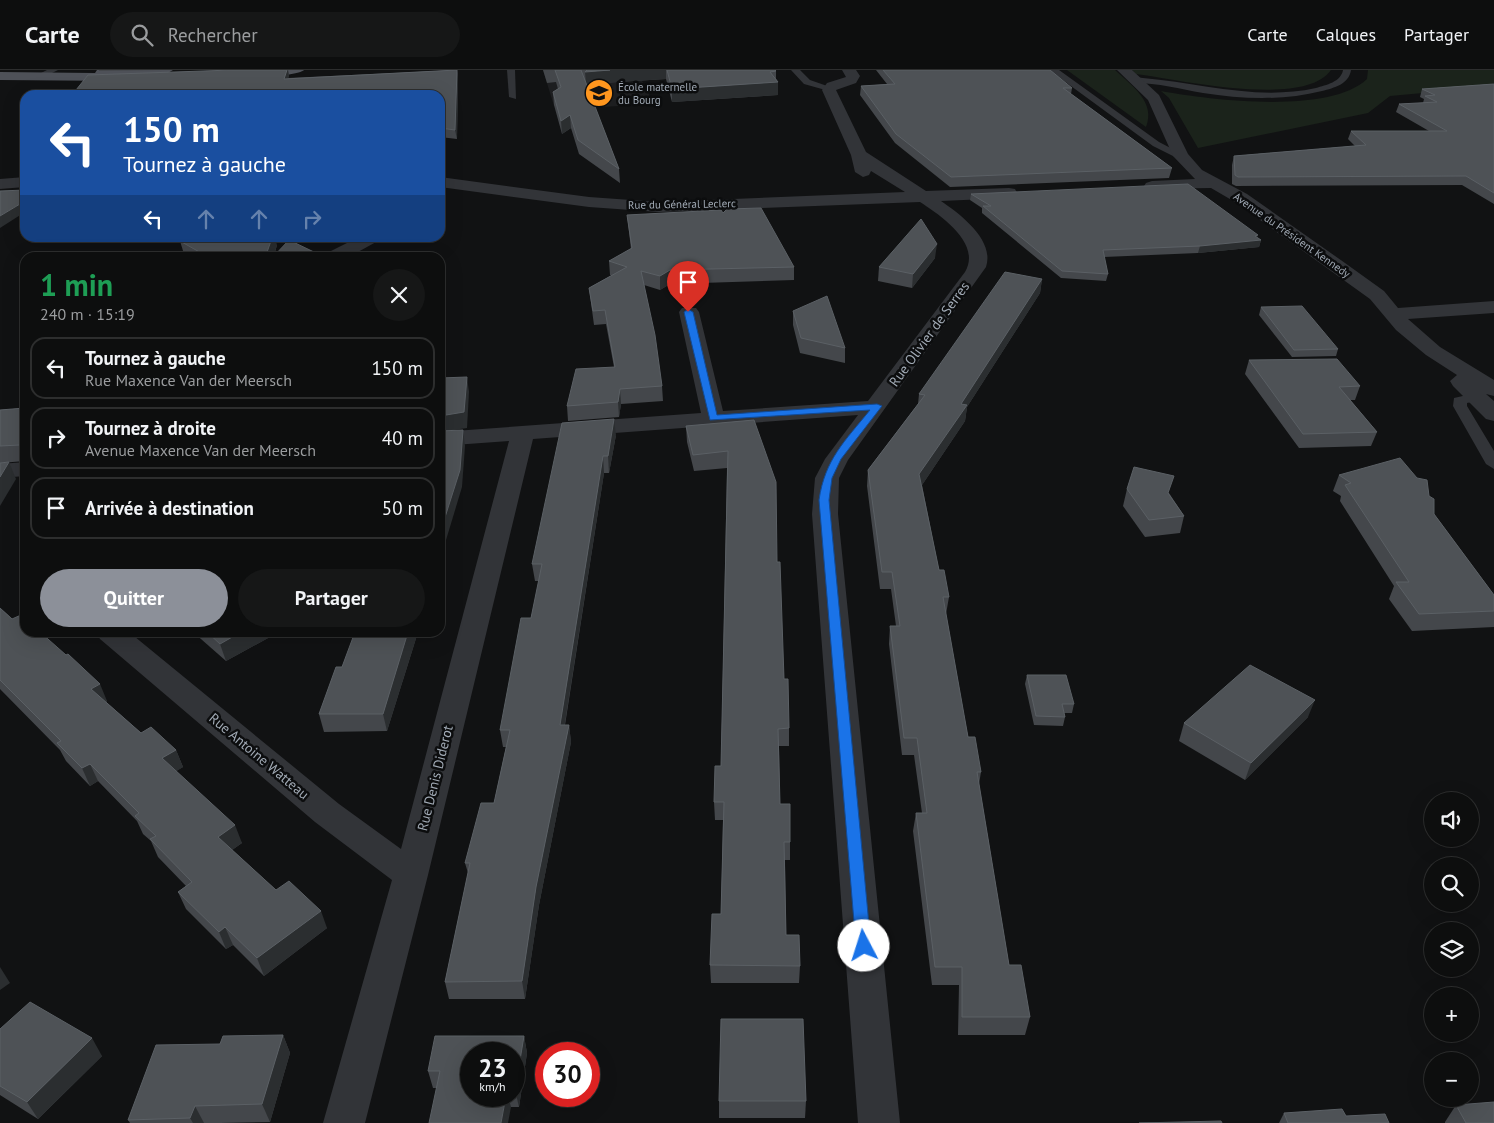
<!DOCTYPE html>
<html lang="fr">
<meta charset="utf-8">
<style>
body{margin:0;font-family:"PT Sans",sans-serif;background:#161717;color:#f1f3f6;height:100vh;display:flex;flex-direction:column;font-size:19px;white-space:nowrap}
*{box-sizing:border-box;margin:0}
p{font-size:16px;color:#9a9c9e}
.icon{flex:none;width:28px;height:28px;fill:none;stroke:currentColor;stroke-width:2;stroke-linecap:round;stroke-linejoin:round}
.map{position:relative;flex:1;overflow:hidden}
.panel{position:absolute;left:20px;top:182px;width:425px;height:385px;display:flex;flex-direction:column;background:#0d0e0e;border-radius:15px;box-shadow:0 5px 20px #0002,0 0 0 1px #2d2e2e}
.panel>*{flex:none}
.guide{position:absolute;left:20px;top:20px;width:425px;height:152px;border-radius:15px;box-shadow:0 5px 20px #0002,0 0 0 1px #2d2e2e;background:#1a4fa0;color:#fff;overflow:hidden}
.tools{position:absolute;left:1424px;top:722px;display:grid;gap:10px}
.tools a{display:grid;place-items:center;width:55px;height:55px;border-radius:50%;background:#0d0e0e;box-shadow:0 5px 20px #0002,0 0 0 1px #2d2e2e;font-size:25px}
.speed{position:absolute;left:460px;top:972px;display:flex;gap:10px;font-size:25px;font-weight:700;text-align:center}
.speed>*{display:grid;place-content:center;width:65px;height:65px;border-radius:50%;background:#0d0e0e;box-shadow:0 5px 20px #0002,0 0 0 1px #2d2e2e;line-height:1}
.speed small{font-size:12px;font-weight:400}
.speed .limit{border:8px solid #d22;background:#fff;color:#111}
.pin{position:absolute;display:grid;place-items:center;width:42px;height:42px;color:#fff;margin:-51px -21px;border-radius:50% 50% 50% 0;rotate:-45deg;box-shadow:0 0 5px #0007}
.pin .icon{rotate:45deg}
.me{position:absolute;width:55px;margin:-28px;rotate:355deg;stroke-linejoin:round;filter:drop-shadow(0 0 4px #0008)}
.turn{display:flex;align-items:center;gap:18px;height:105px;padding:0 20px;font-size:22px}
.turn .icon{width:65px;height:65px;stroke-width:2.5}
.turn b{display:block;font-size:35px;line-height:42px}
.lanes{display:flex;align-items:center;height:48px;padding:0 20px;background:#0003;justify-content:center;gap:25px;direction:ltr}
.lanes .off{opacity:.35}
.round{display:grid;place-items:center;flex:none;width:52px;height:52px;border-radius:26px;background:#161717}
.headline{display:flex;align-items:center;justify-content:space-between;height:85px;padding:0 20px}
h1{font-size:30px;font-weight:700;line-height:38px;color:#1e9e55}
.cta{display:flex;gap:10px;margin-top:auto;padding:10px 20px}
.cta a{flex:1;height:58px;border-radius:30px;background:#8c9099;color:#fff;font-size:20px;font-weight:700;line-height:58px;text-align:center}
.cta a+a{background:#161717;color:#f1f3f6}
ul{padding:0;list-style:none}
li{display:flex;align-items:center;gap:15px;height:62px;margin:0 10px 8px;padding:0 10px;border:2px solid #2d2e2e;border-radius:15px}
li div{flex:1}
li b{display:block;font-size:19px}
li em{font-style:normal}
header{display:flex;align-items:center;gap:30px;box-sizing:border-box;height:70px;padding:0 25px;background:#0d0e0e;border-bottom:1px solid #2d2e2e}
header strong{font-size:24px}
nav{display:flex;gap:28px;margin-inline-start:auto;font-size:18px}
.search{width:350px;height:45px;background:#161717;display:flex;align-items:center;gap:12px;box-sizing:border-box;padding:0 18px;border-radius:28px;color:#9a9c9e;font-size:19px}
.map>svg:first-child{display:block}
.built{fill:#1d1e20}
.green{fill:#1b231b}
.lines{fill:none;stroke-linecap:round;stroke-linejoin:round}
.lane{fill:#323438;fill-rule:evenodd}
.street{fill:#323438;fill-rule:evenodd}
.primary{fill:#4e5158;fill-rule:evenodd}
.wall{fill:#44474b;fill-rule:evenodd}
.shaded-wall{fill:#2b2e30}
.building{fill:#4e5256;stroke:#5b6065}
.route{fill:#1a73e8;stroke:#114b97}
.labels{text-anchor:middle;stroke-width:5;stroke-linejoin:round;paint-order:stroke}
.far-poi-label{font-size:11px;fill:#a1aab5;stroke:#0c0d0e;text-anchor:start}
.far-street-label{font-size:11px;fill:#a1aab5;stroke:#0c0d0e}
.street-label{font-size:14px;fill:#a1aab5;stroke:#0c0d0e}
</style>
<header>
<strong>Carte</strong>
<div class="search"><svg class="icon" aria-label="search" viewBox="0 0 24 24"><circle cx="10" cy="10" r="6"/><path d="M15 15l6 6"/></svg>Rechercher</div>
<nav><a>Carte</a><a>Calques</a><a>Partager</a></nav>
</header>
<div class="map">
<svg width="1494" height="1053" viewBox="0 0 1494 1053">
<rect width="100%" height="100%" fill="#111213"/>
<polygon class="built" points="543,0 618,0 624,13 642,11 654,34 584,38 578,35 554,36"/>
<g class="green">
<path d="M 1067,0 L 1115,0 C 1132,16 1156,32 1146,57 Z"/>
<path d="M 1132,0 L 1331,0 C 1304,39 1176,9 1136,4 Z"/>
<path d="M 1368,0 L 1494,0 L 1494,13 L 1489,17 L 1390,26 L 1368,43 L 1198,78 L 1169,28 L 1161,21 C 1210,30 1329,45 1367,9 Z"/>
</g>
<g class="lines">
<g class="lane">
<polygon points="47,0 58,0 40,9 33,7"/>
<polygon points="507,0 515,0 516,29 509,27"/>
<polygon points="791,0 800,0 810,10 833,18 829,21 804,14"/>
<polygon points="1049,0 1059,0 1159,72 1186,86 1177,88 1153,76"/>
<path d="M 1343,0 L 1351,0 C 1349,14 1334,18 1322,21 C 1283,31 1242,29 1203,23 C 1180,19 1158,13 1134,13 L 1130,10 L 1134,7 L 1143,8 C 1201,13 1257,31 1316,18 C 1326,15 1341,12 1343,0 Z"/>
<polygon points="1476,323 1483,327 1481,330 1467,333 1467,336 1494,381 1494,399 1486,394 1453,336 1454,328"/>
</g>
<g class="street">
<path d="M 842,0 L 856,0 L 860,6 L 856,13 L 836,20 L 866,82 L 926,121 L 1009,118 L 1015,119 L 1017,123 L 1015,127 L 1009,128 L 941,131 C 960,144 995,170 986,197 L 848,390 L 839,408 L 838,444 L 900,1053 L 858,1053 L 812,444 L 815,408 L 825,389 L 858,345 L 533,369 L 428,805 L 365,1053 L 323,1053 L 392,810 L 315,752 L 100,569 L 96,562 L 129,562 L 339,734 L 401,779 L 509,371 L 440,376 L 440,362 L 701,343 L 679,242 L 682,238 L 696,238 L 699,242 L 723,341 L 868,331 L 965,202 C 982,173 940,145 920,132 L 659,142 L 589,137 L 440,117 L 440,107 L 589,127 L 659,132 L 905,122 L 871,101 L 869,105 L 863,107 L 855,102 L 851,85 L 822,20 L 827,13 L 846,7 Z"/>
<polygon points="1117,0 1132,0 1159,25 1188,84 1202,100 1247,124 1345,193 1384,221 1398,238 1494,231 1494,243 1408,249 1440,277 1494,310 1494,326 1486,324 1494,331 1494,351 1486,349 1453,316 1450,311 1457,305 1426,285 1396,260 1370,229 1235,132 1211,118 1146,119 1144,116 1146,113 1152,111 1195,109 1173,86 1148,30"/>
<polygon points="25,107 25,117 0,119 0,109"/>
<polygon points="357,168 379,168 376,172 347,188 323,188 325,184"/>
<polygon points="25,392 25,406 0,408 0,394"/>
</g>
<g class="primary">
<polygon points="97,0 173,0 166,4 127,6 126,10 121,11 0,10 0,2 95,3"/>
<path d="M 247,0 L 304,0 C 298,6 250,9 244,3 Z"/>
</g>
</g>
<g class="wall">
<polygon points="99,0 161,0 99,1"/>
<polygon points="232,0 288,0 289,6 288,8 457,0 458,7 457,69 440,67 440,25 72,25"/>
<polygon points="543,0 775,0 776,1 776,9 778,12 778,25 672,32 666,9 586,14 619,99 620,113 579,84 571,58 562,64 554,35 553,22 558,19 556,12 547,13"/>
<polygon points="876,0 1050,0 1072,18 1071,24 1172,98 1169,108 950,117 895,73 860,25 861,16 887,14"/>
<polygon points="1494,14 1494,134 1462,115 1236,116 1232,114 1232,95 1234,86 1355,76 1348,69 1351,61 1429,61 1396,42 1399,34 1423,33 1424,29 1420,27 1422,19"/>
<polygon points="971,124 1261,170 1259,177 1198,183 1104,187 1108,204 1106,211 1061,208 982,143 982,138 970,130"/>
<polygon points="723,143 794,197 794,210 670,214 660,220 644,215 662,316 663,331 621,334 619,347 568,351 567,336 614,297 606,254 594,255 589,218 612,205 610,205 609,191 631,179 627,145"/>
<polygon points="180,171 277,175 274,186 316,188 190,188 184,184"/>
<polygon points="935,188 912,218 878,211 879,197"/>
<polygon points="1042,209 1040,223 967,337 965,351 922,415 939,500 949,527 946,544 968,667 981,702 979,714 1009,895 1030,947 1025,965 958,965 959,915 932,915 913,761 916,743 922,743 914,685 902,685 889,574 890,556 896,556 891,519 880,519 867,416 868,400 918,334 919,324"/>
<polygon points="1261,237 1338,279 1336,286 1292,287 1259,245"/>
<polygon points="793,241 845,278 845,293 800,283 793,255"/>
<polygon points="1249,290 1360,316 1355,330 1350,330 1377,362 1371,376 1299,378 1245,304"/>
<polygon points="25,338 25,391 0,393 0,340"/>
<polygon points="754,350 777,492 784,609 789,658 789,676 779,676 780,734 790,772 790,790 785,790 786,865 800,896 799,913 711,913 710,895 721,844 723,750 715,750 714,732 721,696 727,398 694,401 687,372 686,356"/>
<polygon points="616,365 609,403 604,403 565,655 569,655 571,672 539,835 525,929 449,929 445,912 468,803 465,793 494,733 506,677 503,677 500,660 531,548 539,511 535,511 532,494"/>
<polygon points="1339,405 1429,426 1434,444 1494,525 1494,557 1412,561 1389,529 1394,516 1340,431 1341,426 1333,421"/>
<polygon points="1127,419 1169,423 1184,446 1180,463 1145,467 1123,436"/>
<polygon points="0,538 107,631 106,632 141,663 176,680 183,697 176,701 242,773 232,780 276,820 327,858 264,906 233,875 226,879 186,839 178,822 186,816 158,787 151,771 143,764 137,751 98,711 90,716 66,691 60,680 0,619"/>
<polygon points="193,562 279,562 226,591"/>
<polygon points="418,562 387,661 324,662 319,644 342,597"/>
<polygon points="1027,605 1074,634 1072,643 1064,643 1065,647 1063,656 1034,655 1025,614"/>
<polygon points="1308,647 1245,710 1179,671 1184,653"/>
<polygon points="0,959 102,986 38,1049 0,1025"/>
<polygon points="283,965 290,983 270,1052 220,1053 130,1053 128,1050 220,974"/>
<path d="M 524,966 L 527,983 L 519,1037 L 511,1037 L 437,1018 L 433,1018 L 428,1001 ZM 514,984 L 514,1026 L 471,1026 Z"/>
<polygon points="719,1031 806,1031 805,1048 719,1048"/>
<polygon points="1456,1035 1494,1053 1445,1053 1445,1052"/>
<polygon points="1284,1043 1346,1046 1389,1053 1279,1053"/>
</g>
<g class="shaded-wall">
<polygon points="287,0 288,0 289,6 286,17 284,9"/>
<polygon points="457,0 458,7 457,69 455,60"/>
<polygon points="610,0 666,0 666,9 586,14 585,2"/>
<polygon points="778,12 778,25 672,32 672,19"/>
<polygon points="570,45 571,58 562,64 561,51"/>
<polygon points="25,131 25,142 0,158 0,146"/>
<polygon points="1258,165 1256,170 1261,170 1259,177 1198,183 1200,176"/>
<polygon points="272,168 275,168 277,175 273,188 265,188"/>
<polygon points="937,174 935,188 912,218 913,204"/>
<polygon points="670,200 670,214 660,220 660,206"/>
<polygon points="1042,209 1040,223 967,337 965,351 918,421 919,404 961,334"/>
<polygon points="467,307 469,322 467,358 440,362 440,346"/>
<polygon points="620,319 621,334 619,347 618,332"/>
<polygon points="614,349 616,365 609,403 608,386"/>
<polygon points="463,360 465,376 462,417 440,490 440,463"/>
<polygon points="25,365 25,388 20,375"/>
<polygon points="603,386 604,403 562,672 560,655"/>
<polygon points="9,392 16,409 0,436 0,407"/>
<polygon points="241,562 279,562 226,591 220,574"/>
<polygon points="408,562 418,562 387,661 383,644"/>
<polygon points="100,614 107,631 99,636 91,619"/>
<polygon points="1315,630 1308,647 1245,710 1251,693"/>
<polygon points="569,655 571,672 539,835 525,929 522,911 536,817"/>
<polygon points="176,680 183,697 169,706 162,688"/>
<polygon points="90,694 98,711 90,716 82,698"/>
<polygon points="235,755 242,773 225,785 218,767"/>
<polygon points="321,841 327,858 264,906 257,888"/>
<polygon points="225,857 233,875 226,879 219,862"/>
<polygon points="0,897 10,913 0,920"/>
<polygon points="283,965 290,983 270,1052 262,1034"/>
<polygon points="524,966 527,983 519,1037 515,1020"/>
<polygon points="92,968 102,986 38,1049 27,1032"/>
<polygon points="506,1026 508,1026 511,1037 508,1053 501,1053"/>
<polygon points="195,1036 204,1053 193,1053 190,1048"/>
</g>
<g class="building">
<polygon points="232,0 287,0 284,9 457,0 455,60 440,58 440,25 282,25 279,20 277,25 72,25 88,5"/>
<polygon points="555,0 581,0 619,99 578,70 570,45 561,51 553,22 561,17"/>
<polygon points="587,0 610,0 585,2"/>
<polygon points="667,0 775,0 776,1 770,2 778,12 672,19"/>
<polygon points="883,0 1050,0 1072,18 1063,18 1172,98 951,107 896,64 861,16 895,14"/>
<polygon points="1494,14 1494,123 1466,106 1238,107 1235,105 1234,86 1366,75 1351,61 1447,61 1399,34 1437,32 1425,26 1435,25 1422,19"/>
<polygon points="1188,114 1258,165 1255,166 1261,170 1200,176 1103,180 1108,204 1062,201 983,136 991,136 971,124"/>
<polygon points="25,120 25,131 0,146 0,121"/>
<polygon points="761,138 794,197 670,200 660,206 641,201 655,265 662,316 620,319 618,332 567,336 576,299 615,297 605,240 593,241 589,218 627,197 609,191 632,178 627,145 721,140 723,143 727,139"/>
<polygon points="921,149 937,174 913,204 879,197"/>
<polygon points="191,168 272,168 265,188 210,188 180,171"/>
<polygon points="289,170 316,183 312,188 272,188"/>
<polygon points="1005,202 1042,209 961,334 967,335 919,404 939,500 944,500 949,527 943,527 968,667 975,667 981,702 977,702 1009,895 1021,895 1030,947 962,947 962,897 935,897 916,743 927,743 917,668 904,668 890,556 900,556 892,502 882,502 868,400 925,325 919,324"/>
<polygon points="827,226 845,278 801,268 793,241"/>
<polygon points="1302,236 1338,279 1294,280 1261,237"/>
<polygon points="1337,289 1360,316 1339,317 1377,362 1303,364 1249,290"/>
<polygon points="467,307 464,342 440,346 440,308"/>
<polygon points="25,338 25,365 20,375 0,376 0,340"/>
<polygon points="614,349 608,386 603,386 560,655 569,655 536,817 522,911 445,912 470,793 465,793 481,733 494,733 510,660 500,660 521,548 531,548 542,494 532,494 562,353"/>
<polygon points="754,350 776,412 777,492 780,492 784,609 788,609 789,658 778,659 780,734 790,734 790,772 784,772 786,865 799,865 800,896 710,895 712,844 721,844 724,732 714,732 715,696 721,696 728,381 693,385 686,356"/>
<polygon points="463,360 460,400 440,463 440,361"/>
<polygon points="1400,388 1417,408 1427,410 1429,426 1434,429 1434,444 1494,525 1494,541 1419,544 1396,512 1409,512 1345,415 1351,413 1339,405"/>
<polygon points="9,392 0,407 0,393"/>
<polygon points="1134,397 1174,406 1168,423 1184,446 1149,450 1127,419"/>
<polygon points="0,538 12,549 21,545 25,549 25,562 40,562 66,585 68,584 100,614 91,619 141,663 151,657 176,680 162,688 235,755 218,767 276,820 289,811 321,841 257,888 225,857 219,862 178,822 192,812 150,769 156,766 135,746 139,743 90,694 82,698 57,673 61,671 0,610"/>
<polygon points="207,562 241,562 220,574"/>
<polygon points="355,562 408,562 383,644 319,644 336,597 342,597"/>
<polygon points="1250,595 1315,630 1251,693 1184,653"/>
<polygon points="1027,605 1066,605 1074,634 1062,634 1065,647 1036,646"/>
<polygon points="30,932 92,968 27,1032 0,1016 0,959"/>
<polygon points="721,949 803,949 806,1031 719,1031"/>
<polygon points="283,965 262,1034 195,1036 190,1048 128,1050 156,975 220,974 223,966"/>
<polygon points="435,966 524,966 515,1020 514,1020 514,984 471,984 471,1026 506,1026 501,1053 429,1053 440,1001 428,1001"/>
<polygon points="1494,1032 1494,1053 1466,1053 1456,1035"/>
<polygon points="1342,1039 1346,1046 1385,1044 1389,1053 1288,1053 1284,1043"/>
<polygon points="1221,1051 1222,1053 1139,1053"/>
</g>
<path class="route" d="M 688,239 L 693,242 L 717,345 L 877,334 L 882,336 L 841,389 L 832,408 L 829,430 L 871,876 L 869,881 L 864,883 L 858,881 L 856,876 L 819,430 C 825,389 845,371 870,340 L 710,350 L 684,242 Z"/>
<defs>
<symbol id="school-disc" viewBox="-11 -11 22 22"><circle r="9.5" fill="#ff961e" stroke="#0c0d0e"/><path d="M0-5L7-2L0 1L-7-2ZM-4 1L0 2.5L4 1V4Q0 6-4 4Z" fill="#111"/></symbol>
</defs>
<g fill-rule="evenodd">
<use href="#school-disc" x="583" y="7" width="32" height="32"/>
</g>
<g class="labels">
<g class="far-poi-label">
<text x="618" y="21">École maternelle<tspan x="618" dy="13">du Bourg</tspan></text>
</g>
<g class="far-street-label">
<text transform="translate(682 134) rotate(-1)" y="4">Rue du Général Leclerc</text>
<text transform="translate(1292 165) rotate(35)" y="4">Avenue du Président Kennedy</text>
</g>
<g class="street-label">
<text transform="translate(929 264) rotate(-54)" y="5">Rue Olivier de Serres</text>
<text transform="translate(259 686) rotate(40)" y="5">Rue Antoine Watteau</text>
<text transform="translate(435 708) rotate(-76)" y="5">Rue Denis Diderot</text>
</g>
</g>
</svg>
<div class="tools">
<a><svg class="icon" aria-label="sound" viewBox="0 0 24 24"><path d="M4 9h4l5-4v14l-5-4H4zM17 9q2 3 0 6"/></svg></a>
<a><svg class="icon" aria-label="search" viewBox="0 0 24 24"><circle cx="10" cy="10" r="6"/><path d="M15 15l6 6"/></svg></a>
<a><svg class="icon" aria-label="layers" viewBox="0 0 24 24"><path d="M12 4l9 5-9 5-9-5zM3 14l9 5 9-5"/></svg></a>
<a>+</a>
<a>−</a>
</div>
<div class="speed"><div>23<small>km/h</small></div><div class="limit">30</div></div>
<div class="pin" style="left:688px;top:242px;background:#d93025"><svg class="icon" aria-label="arrive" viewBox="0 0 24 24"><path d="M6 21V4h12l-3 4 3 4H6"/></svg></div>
<svg class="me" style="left:864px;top:876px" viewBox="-20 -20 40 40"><circle r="19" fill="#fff"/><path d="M0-13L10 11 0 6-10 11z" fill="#1a73e8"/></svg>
<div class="guide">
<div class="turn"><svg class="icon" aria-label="left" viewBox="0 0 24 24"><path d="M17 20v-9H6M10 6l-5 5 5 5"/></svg><div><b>150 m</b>Tournez à gauche</div></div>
<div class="lanes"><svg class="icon" aria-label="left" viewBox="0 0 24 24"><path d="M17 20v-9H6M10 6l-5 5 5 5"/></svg><svg class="icon off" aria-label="ahead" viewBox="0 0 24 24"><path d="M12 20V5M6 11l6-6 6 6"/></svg><svg class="icon off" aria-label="ahead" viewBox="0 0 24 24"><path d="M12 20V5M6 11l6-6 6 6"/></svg><svg class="icon off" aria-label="right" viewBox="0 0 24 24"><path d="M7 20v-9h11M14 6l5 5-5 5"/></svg></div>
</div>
<section class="panel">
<div class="headline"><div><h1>1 min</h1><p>240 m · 15:19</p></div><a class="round"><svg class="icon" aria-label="close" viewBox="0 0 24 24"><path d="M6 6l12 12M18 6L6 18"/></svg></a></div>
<ul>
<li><svg class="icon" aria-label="left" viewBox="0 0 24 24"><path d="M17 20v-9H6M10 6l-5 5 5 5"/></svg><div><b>Tournez à gauche</b><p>Rue Maxence Van der Meersch</p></div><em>150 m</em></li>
<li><svg class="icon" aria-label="right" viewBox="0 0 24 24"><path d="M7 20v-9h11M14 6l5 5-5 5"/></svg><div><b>Tournez à droite</b><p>Avenue Maxence Van der Meersch</p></div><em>40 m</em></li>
<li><svg class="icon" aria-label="arrive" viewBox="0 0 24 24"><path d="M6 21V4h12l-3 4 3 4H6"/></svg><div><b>Arrivée à destination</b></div><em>50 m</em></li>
</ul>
<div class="cta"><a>Quitter</a><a>Partager</a></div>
</section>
</div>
